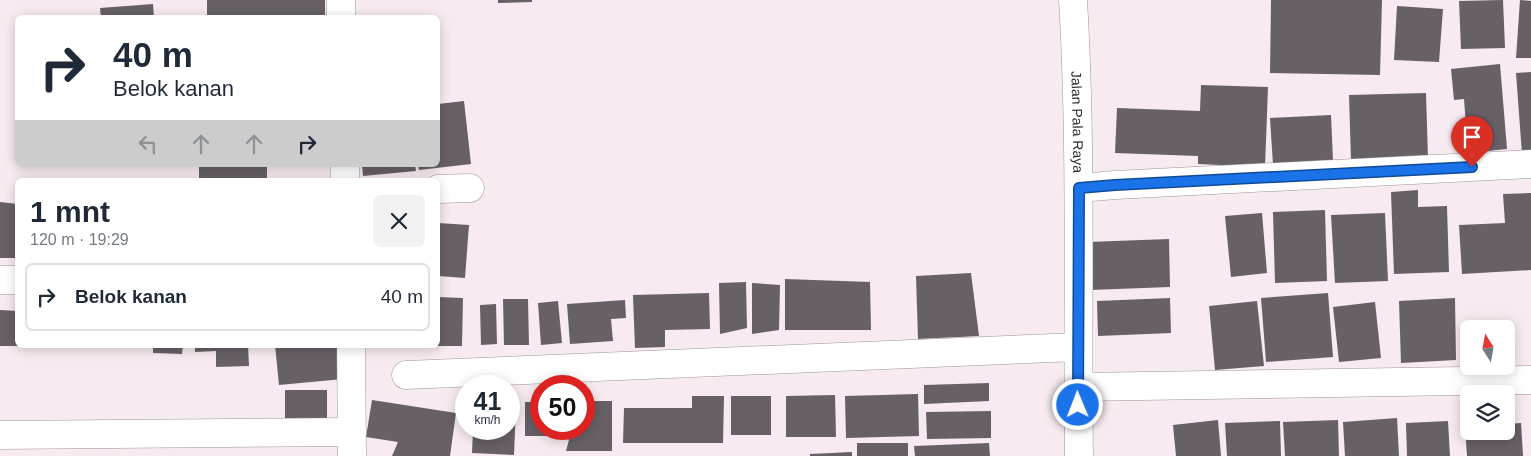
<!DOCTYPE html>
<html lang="id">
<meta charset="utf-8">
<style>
body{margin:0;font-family:Helvetica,sans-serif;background:#f2f2f3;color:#1f2937;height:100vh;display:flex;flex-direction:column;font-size:19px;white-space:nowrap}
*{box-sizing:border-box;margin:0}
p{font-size:16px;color:#747a83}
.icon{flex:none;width:28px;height:28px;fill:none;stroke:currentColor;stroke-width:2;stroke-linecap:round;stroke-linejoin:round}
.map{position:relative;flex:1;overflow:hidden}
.details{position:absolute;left:15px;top:178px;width:425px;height:170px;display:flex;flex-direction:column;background:#fff;border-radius:8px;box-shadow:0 2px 12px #0003}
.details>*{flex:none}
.hud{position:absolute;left:15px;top:15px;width:425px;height:152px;border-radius:8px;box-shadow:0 2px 12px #0003;background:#fff;color:#1f2937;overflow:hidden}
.needle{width:32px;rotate:349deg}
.controls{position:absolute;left:1460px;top:320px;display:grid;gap:10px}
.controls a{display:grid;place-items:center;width:55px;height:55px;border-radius:8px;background:#fff;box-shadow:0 2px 12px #0003;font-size:25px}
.speed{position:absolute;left:455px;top:375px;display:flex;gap:10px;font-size:25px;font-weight:700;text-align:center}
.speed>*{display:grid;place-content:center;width:65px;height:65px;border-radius:50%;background:#fff;box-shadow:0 2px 12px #0003;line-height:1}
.speed small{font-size:12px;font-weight:400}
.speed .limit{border:8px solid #d22;background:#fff;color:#111}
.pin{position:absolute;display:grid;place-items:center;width:42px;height:42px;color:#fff;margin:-51px -21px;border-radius:50% 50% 50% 0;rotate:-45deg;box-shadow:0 0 5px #0007}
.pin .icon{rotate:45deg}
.me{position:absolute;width:55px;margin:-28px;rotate:359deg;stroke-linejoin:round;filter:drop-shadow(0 0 4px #0008)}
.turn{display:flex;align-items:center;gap:18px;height:105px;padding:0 15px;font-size:22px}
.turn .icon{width:65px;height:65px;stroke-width:2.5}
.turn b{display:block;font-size:35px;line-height:42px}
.lanes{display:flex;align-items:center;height:48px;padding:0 15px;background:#0003;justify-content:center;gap:25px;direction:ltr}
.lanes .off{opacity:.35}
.round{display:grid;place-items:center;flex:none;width:52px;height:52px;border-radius:8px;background:#f2f2f3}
.summary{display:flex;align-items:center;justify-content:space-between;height:85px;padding:0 15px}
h1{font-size:30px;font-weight:800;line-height:38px}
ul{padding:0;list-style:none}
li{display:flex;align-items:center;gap:15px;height:68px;margin:0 10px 8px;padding:0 5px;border:2px solid #e0e1e3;border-radius:8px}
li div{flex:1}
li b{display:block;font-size:19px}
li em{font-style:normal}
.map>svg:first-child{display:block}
.building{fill:#676067}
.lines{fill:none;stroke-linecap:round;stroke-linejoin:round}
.street-casing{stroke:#a09499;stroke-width:29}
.secondary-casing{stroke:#a09499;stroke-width:29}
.street{stroke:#fff;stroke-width:28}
.secondary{stroke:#fff;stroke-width:28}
.route-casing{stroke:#114b97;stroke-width:12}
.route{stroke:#1a73e8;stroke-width:9}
.labels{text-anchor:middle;stroke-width:5;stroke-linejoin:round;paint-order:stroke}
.street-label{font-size:14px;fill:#2e2a2c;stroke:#fffafc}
</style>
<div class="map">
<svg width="1531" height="456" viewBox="0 0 1531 456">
<rect width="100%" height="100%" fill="#f7eaf0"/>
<g class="building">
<rect x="207" y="0" width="118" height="18"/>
<polygon points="498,0 532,0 532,2 498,3"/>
<polygon points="1271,0 1382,0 1380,75 1270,73"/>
<polygon points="1503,0 1505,48 1461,49 1459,1"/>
<polygon points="1520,0 1531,1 1531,58 1516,58"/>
<polygon points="153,4 154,18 101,18 100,8"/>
<polygon points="1397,6 1443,9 1439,62 1394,60"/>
<polygon points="1500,64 1507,149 1468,153 1464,99 1454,100 1451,69"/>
<polygon points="1531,72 1531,154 1522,154 1516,73"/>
<polygon points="1201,85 1268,87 1265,167 1198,164 1198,156 1115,153 1117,108 1200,111"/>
<polygon points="1426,93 1428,159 1351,161 1349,95"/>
<polygon points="464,101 471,164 419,170 418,165 438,165 438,104"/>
<polygon points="1331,115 1333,161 1273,165 1270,118"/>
<rect x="199" y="165" width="68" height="15"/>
<polygon points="362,165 415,165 416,171 363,176"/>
<polygon points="1418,190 1418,207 1447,206 1449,272 1394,274 1391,192"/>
<polygon points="1531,193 1531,270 1462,274 1459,225 1505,223 1503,194"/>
<polygon points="0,202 18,204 18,258 0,258"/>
<polygon points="1325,210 1327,281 1275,283 1273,212"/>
<polygon points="1262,213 1267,273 1231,277 1225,216"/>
<polygon points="1385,213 1388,281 1335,283 1331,215"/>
<polygon points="438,223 469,225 465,278 438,276"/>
<polygon points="1169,239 1170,287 1090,290 1088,242"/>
<polygon points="971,273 979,336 918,339 916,276"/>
<polygon points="785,279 870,282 871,330 785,330"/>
<polygon points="746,282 747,328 720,334 719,283"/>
<polygon points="752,283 780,285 779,330 752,334"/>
<polygon points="709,293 710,329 665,330 665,347 635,348 633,295"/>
<polygon points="1328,293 1333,357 1266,362 1261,298"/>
<polygon points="438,297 463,298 462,346 438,346"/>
<polygon points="1170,298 1171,333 1098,336 1097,301"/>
<polygon points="1455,298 1456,360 1401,363 1399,301"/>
<polygon points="503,299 528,299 529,345 504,345"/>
<polygon points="625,300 626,318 611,319 613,341 570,344 567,304"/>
<polygon points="558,301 562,343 541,345 538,303"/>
<polygon points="1257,301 1264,366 1215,370 1209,306"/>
<polygon points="1375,302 1381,358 1339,362 1333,307"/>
<polygon points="496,304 497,344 481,345 480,305"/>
<polygon points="0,310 18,311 18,346 0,346"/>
<polygon points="153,345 183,345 182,354 153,353"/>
<polygon points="195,345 248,345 249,366 216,367 216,351 195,352"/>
<polygon points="275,345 340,345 343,379 279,385"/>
<polygon points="989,383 989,401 924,404 924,385"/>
<rect x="285" y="390" width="42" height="33"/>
<polygon points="918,394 919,436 846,438 845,396"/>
<polygon points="835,395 836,437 786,437 786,396"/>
<polygon points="692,396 724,396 723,443 623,443 624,408 692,408"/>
<rect x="731" y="396" width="40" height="39"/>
<polygon points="372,400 456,413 450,456 392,456 398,442 366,437"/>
<polygon points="584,401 612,401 612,451 566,451 570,436 525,436 525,402 541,402 541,429 584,429"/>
<polygon points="509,405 516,405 514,455 472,453 473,429 509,429"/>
<polygon points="991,411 991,438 927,439 926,412"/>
<polygon points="1397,418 1399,456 1345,456 1343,422"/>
<polygon points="1218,420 1221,456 1176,456 1173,425"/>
<polygon points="1338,420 1339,456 1285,456 1283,422"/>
<polygon points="1280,421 1281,456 1227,456 1225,423"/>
<polygon points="1448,421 1450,456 1407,456 1406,423"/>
<polygon points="1521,423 1523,456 1467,456 1465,426 1469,426 1469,431 1506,431 1506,424"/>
<rect x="857" y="443" width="51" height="13"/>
<polygon points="989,443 990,456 915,456 914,446"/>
<polygon points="852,452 852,456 810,456 810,454"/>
</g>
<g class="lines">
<defs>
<g id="street">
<polyline points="341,0 341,18"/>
<polyline points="345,165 345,180"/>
<polyline points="1079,188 1115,185 1531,164"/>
<polyline points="438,189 470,188"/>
<polyline points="0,280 18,280"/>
<polyline points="351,345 352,456"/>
<polyline points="406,375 1077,347"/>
<polyline points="1078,387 1531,380"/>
<polyline points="0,435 352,432"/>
</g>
<g id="secondary">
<path id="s1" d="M 1073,0 C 1082,152 1077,304 1079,456"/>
</g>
</defs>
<use href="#street" class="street-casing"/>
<use href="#secondary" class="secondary-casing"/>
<use href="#street" class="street"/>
<use href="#secondary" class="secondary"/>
</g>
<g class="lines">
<defs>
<polyline id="route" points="1078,405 1079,188 1115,185 1472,167"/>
</defs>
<use href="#route" class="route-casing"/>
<use href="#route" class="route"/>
</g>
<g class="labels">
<g class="street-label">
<text dy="5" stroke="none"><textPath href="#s1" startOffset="122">Jalan Pala Raya</textPath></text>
</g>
</g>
</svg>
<div class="controls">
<a><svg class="needle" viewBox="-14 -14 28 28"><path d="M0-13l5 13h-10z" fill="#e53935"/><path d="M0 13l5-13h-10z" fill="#747a83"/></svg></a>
<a><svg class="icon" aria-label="layers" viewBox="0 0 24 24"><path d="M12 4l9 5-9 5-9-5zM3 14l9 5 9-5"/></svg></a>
</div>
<div class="speed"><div>41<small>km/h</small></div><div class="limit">50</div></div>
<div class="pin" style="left:1472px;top:167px;background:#d93025"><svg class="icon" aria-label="arrive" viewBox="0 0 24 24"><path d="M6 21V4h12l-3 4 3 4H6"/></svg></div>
<svg class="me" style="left:1078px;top:405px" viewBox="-20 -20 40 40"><circle r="17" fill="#1a73e8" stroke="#fff" stroke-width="3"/><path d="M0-11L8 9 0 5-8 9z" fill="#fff"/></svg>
<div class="hud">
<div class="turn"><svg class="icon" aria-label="right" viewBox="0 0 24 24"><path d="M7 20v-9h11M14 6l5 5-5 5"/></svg><div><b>40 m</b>Belok kanan</div></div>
<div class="lanes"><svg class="icon off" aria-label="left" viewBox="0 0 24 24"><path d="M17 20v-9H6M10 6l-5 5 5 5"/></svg><svg class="icon off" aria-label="ahead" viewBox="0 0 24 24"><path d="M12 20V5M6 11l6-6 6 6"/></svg><svg class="icon off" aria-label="ahead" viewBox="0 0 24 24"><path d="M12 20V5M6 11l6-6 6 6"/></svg><svg class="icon" aria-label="right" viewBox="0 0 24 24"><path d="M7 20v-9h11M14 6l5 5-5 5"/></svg></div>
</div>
<section class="details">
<div class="summary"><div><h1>1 mnt</h1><p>120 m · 19:29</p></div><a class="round"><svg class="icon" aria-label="close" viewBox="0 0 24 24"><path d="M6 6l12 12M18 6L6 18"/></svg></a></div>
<ul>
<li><svg class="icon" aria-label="right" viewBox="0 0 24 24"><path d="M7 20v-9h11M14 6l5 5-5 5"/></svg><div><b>Belok kanan</b></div><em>40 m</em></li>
</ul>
</section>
</div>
